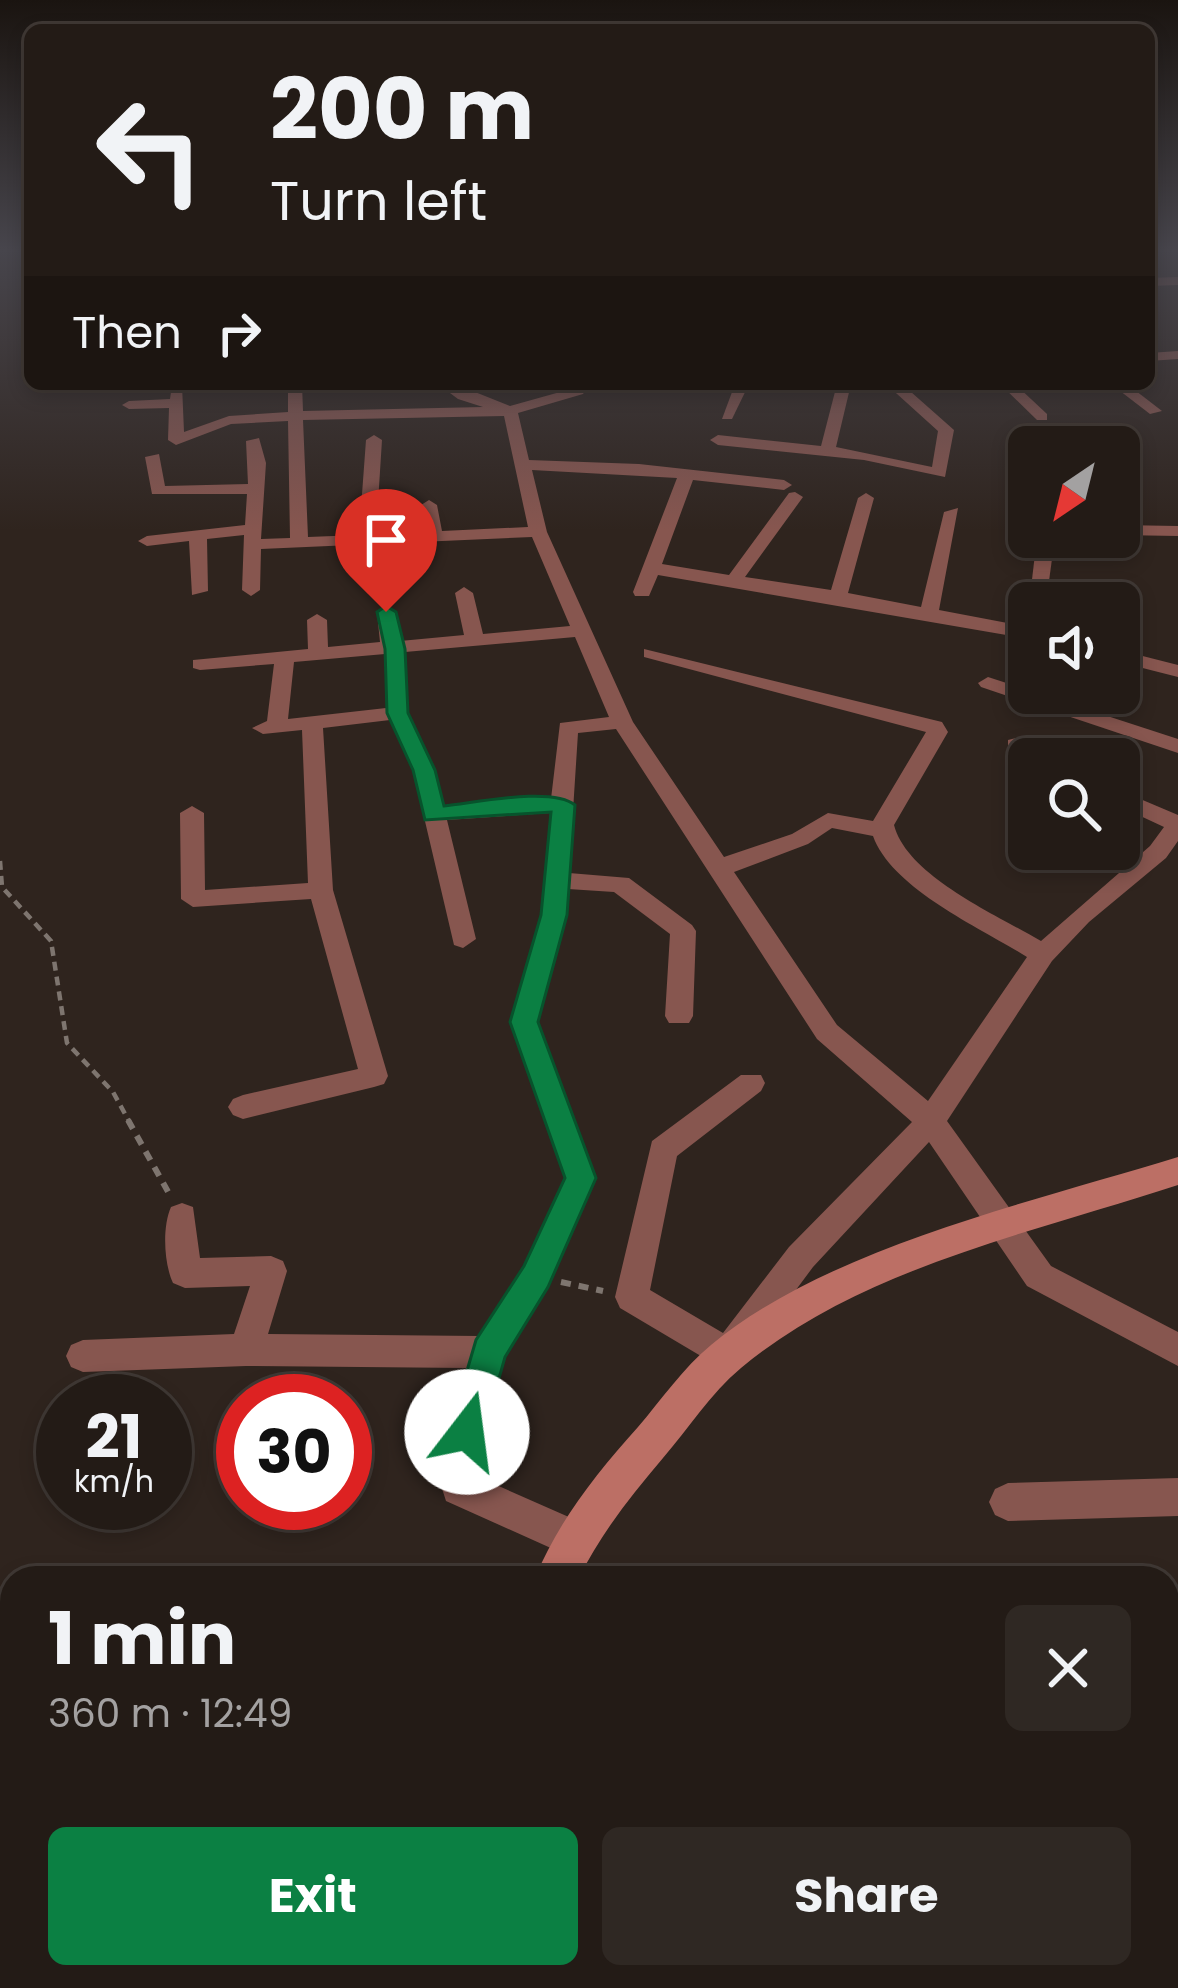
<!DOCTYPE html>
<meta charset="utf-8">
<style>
body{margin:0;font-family:Poppins,sans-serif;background:#2f2823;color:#f1f3f6;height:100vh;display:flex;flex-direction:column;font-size:45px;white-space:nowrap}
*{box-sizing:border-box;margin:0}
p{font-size:39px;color:#a3a1a1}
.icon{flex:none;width:66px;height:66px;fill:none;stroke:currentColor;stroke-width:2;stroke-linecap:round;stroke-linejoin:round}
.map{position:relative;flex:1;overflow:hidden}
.sheet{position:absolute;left:0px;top:1566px;width:1179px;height:423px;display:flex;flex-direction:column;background:#231b16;border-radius:36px 36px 0 0;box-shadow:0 6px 18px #0003,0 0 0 3px #403935}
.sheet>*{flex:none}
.hud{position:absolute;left:24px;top:24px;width:1131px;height:366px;border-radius:18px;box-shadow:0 6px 18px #0003,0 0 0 3px #403935;background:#231b16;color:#f1f3f6;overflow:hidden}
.needle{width:78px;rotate:215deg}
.tools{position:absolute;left:1008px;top:426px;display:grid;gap:24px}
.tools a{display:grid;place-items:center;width:132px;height:132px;border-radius:18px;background:#231b16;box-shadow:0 6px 18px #0003,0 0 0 3px #403935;font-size:60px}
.speed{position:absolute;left:36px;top:1374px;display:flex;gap:24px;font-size:60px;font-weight:700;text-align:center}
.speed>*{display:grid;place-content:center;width:156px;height:156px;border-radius:50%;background:#231b16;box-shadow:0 6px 18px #0003,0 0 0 3px #403935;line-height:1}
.speed small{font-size:30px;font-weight:400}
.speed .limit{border:18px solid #d22;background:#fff;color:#111}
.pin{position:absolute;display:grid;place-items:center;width:102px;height:102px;color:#fff;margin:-123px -51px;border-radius:50% 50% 50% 0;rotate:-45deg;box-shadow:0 0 12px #0007}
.pin .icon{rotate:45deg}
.me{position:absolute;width:132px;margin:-66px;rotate:15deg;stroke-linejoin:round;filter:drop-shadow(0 0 9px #0008)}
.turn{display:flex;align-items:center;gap:42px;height:252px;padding:0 48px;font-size:54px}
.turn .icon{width:156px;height:156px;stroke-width:2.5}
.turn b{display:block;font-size:84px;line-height:102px}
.then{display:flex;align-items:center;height:114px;padding:0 48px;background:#0003;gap:24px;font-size:45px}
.round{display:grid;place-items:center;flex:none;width:126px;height:126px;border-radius:18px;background:#2f2823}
.head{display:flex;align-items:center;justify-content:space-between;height:204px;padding:0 48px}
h1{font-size:72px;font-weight:700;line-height:90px}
.button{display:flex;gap:24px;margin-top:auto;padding:24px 48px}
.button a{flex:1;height:138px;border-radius:18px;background:#0b8043;color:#fff;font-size:48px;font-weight:700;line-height:138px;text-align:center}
.button a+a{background:#2f2823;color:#f1f3f6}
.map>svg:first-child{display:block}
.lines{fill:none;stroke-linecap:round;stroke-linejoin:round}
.path-far1{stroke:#7e756f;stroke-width:4.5;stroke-dasharray:9 6;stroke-linecap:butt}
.path{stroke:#7e756f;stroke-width:6;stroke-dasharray:10 8;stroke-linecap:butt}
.street{fill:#87564f;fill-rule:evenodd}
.secondary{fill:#bc6f65;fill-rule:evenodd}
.route{fill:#0b8043;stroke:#07532c;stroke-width:3}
</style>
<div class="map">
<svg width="1178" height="1988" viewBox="0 0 1178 1988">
<rect width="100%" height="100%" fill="#2f241e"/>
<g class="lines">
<polyline class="path-far1" points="0,861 2,887 51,941 67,1043 113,1092 130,1123"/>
<g class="path">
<polyline points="128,1120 171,1197"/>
<polyline points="561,1282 603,1291"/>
</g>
<g class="street">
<polygon points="1178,277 1178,285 1149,286 1149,278"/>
<polygon points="1178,351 1178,359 1149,361 1149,353"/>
<path d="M 288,384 L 302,384 L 303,411 L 483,407 L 458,399 L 438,384 L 455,384 L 510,406 L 578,387 L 585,391 L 583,394 L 518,413 L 529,460 L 639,464 L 784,480 L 792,485 L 784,490 L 693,480 L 662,564 L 729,575 L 789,493 L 795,492 L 803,497 L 745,577 L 831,590 L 858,498 L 866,493 L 874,498 L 848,593 L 921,607 L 944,512 L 958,508 L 939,610 L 1029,627 L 1029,639 L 658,575 L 649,596 L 635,596 L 633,592 L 677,478 L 532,470 L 547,532 L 633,722 L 724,857 L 792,834 L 828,813 L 873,821 L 926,732 L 644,657 L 644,649 L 942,722 L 948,732 L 894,825 C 907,876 997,915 1041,941 L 1150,846 L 1164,827 L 1119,806 L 1119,790 L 1178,815 L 1178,841 L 1166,858 L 1089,922 L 1052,961 L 947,1121 L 1051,1266 L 1178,1332 L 1178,1366 L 1027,1286 L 929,1142 L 813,1267 L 740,1365 L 728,1370 L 716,1365 L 620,1308 L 615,1297 L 652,1141 L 741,1075 L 761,1075 L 765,1083 L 761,1091 L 677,1156 L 650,1290 L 723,1333 L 789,1247 L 912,1122 L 817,1039 L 616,729 L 578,733 L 569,873 L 629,878 L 692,925 L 696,931 L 693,1016 L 689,1023 L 669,1023 L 665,1016 L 670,934 L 614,892 L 568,889 L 567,915 L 538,1022 L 595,1177 L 548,1287 L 505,1357 L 476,1476 L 587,1525 L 592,1539 L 587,1553 L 573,1558 L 446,1501 L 438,1476 L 467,1368 L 246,1366 L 83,1372 L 71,1367 L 66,1356 L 71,1345 L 83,1340 L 234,1334 L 250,1286 L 185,1288 L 173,1283 C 164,1264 162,1227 171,1207 L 182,1203 L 193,1207 L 200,1258 L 271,1256 L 283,1261 L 287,1271 L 268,1334 L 480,1336 L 524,1267 L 565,1177 L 510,1022 L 541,915 L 550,813 L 447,820 L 476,939 L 463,948 L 454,945 L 413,770 L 390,720 L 323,728 L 333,890 L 388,1076 L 384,1084 L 374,1087 L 243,1119 L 233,1115 L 228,1107 L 233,1099 L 243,1095 L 358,1069 L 311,899 L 193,907 L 181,899 L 180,813 L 192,806 L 204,813 L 205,890 L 308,883 L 302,730 L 263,734 L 252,728 L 267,721 L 274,664 L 200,670 L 193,668 L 193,660 L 308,649 L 307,620 L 317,614 L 327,620 L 328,647 L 380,642 L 377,612 L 386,606 L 395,612 L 400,641 L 464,635 L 455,593 L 464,587 L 473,593 L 483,634 L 570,626 L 532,537 L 261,549 L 260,590 L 251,596 L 242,590 L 244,535 L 207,539 L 208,591 L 192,595 L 189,541 L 147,546 L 138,541 L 147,536 L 245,525 L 247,494 L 152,494 L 145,457 L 159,454 L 165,486 L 248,484 L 246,441 L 259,438 L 266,463 L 261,539 L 290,538 L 288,421 L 231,424 L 176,445 L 168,440 L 169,408 L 129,409 L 122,405 L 129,401 L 170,399 L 172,385 L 182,385 L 184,432 L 229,416 L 288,412 ZM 504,416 L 528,527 L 442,531 L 437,505 L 429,500 L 421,505 L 425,532 L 376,534 L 382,440 L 374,435 L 366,440 L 359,535 L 308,537 L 303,420 ZM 575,637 L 609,717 L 560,723 L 551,799 L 444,806 L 435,770 L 408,713 L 405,652 ZM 385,654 L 386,708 L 288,719 L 294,662 ZM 832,828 L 873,836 C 892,889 981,928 1027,957 L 928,1101 L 837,1025 L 734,872 L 808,844 Z"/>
<polygon points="735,384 749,384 732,419 722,419"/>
<polygon points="837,384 851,384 836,447 932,467 938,431 886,384 902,384 954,430 945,477 864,460 718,445 710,440 718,435 821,446"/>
<polygon points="1000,384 1015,384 1047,414 1047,420 1037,420"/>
<polygon points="1111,384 1127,384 1162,411 1150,414"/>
<polygon points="1119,525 1178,526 1178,536 1119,535"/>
<polygon points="1037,537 1055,537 1046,603 1029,605"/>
<polygon points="1119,650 1178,665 1178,677 1119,662"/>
<polygon points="988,677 1178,739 1178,753 981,687 978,683"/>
<polygon points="1016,738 1051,754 1054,759 1029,760 1008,750 1008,740"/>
<polygon points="1178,1478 1178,1516 1008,1521 995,1515 989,1502 995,1489 1008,1483"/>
<polygon points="1178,1623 1178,1666 1167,1670 1167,1627"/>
<polygon points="0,1642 12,1645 12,1687 0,1684"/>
<polygon points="616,1977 668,1977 673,1988 621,1988"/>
<polygon points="856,1977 904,1977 899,1988 851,1988"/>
</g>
<g class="secondary">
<path d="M 1178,1157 L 1178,1185 C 1032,1233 861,1268 741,1368 C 710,1394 689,1428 663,1458 C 631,1496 601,1533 579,1578 L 535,1578 C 559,1520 596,1474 638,1427 C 662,1399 683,1368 711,1345 C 829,1247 1033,1202 1178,1157 Z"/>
<polygon points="373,1977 426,1977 422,1988 368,1988"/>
</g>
</g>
<linearGradient id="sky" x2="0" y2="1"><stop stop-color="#1a1410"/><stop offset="0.47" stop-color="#47454c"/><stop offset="1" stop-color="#47454c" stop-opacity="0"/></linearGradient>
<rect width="1178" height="531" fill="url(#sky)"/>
<path class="route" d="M 386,606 L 396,612 L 405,649 L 408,713 L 435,770 L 444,806 C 475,803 552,786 575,805 L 567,915 L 538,1022 L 596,1178 L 548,1287 L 505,1357 L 480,1445 L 467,1450 L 454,1445 L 449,1432 L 476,1340 L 524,1266 L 565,1178 L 510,1022 L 541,915 L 551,812 L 425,820 L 413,770 L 387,713 L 385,649 L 377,612 Z"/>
</svg>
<div class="tools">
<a><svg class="needle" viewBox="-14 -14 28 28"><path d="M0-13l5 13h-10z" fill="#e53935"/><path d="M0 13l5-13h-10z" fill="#a3a1a1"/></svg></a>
<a><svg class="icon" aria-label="sound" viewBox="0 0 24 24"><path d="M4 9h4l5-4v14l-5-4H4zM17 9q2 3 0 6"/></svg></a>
<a><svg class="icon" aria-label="search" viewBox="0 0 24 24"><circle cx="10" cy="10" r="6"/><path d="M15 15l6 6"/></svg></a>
</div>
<div class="speed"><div>21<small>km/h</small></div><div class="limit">30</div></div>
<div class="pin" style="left:386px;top:612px;background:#d93025"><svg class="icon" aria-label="arrive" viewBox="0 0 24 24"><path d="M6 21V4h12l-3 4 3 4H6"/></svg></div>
<svg class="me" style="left:467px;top:1432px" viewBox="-20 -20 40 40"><circle r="19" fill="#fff"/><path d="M0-13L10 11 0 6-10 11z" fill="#0b8043"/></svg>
<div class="hud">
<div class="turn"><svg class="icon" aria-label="left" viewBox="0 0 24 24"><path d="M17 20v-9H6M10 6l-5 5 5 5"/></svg><div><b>200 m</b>Turn left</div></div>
<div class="then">Then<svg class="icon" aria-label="right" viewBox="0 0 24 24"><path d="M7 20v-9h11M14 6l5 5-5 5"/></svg></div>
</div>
<section class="sheet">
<div class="head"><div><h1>1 min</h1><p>360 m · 12:49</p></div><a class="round"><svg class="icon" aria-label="close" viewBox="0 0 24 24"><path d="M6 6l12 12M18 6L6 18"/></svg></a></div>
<div class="button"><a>Exit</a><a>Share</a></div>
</section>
</div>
